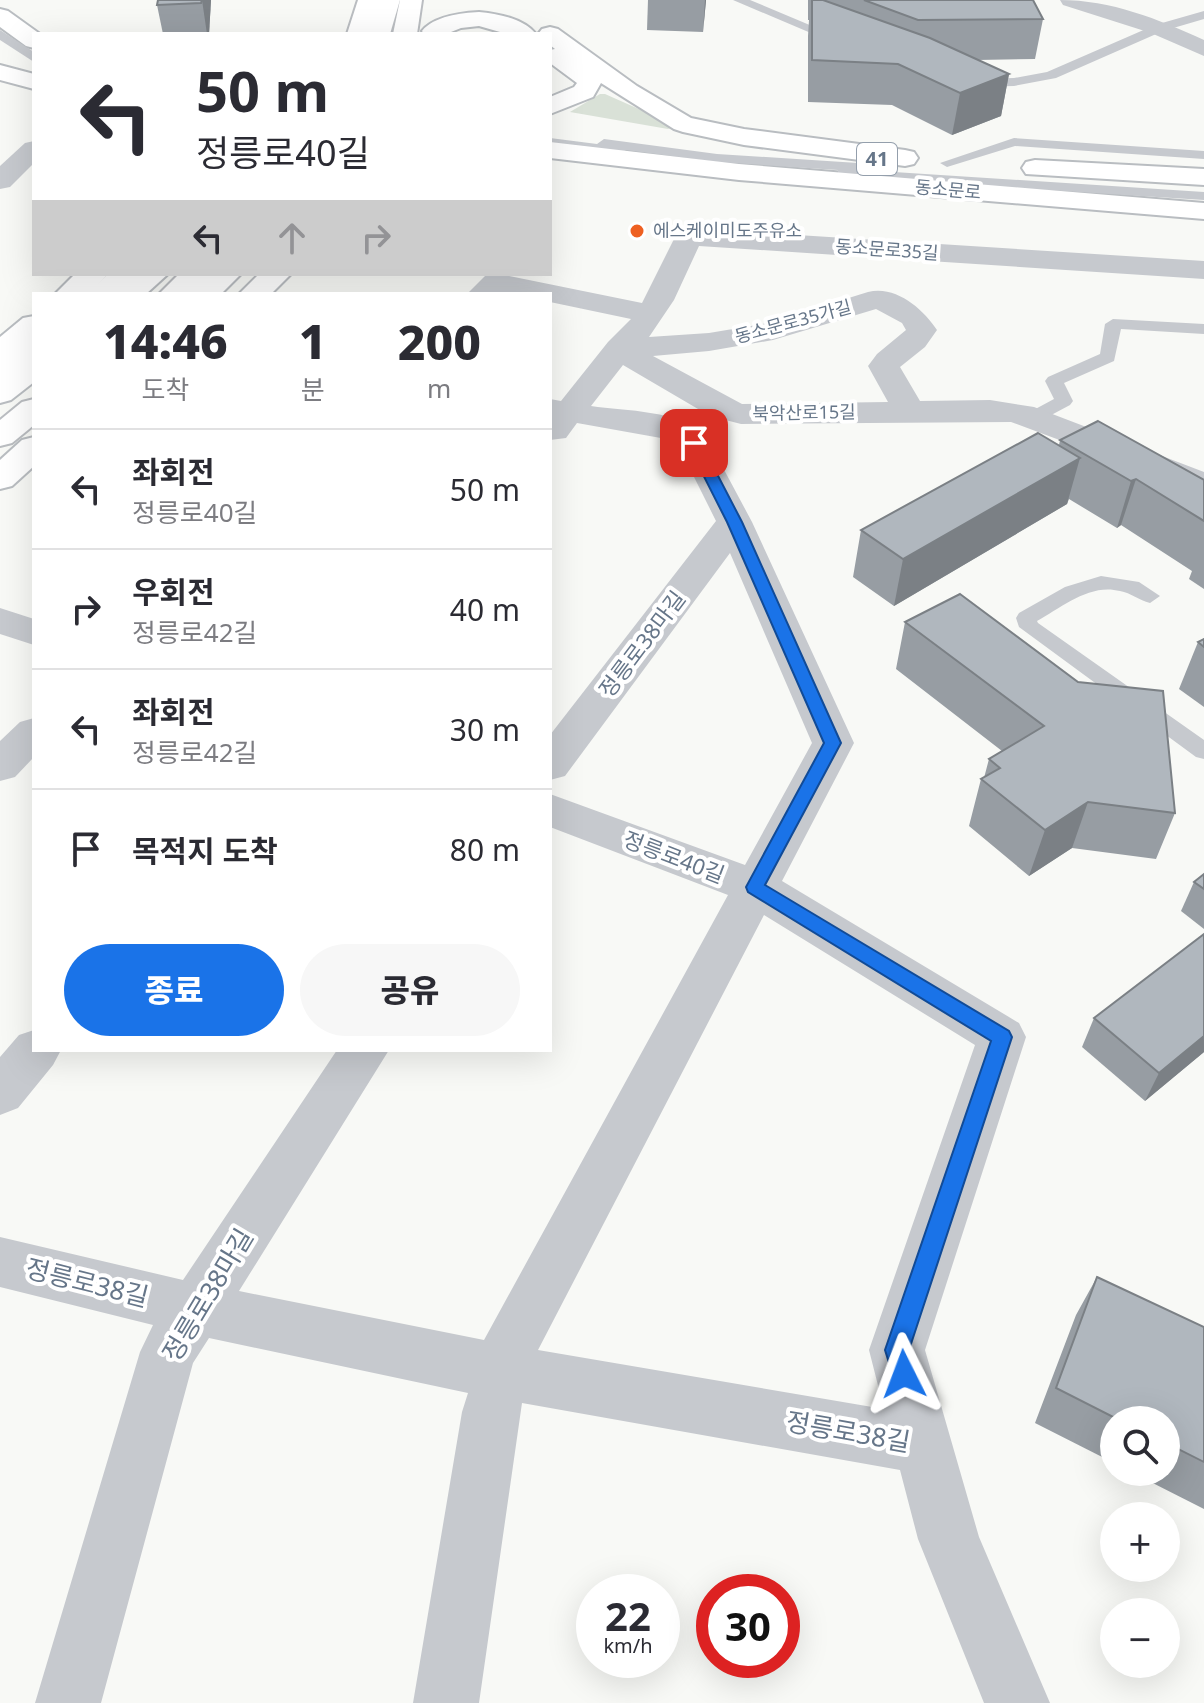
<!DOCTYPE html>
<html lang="ko">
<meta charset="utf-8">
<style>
body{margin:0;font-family:"Noto Sans","Noto Sans KR",sans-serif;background:#f7f7f7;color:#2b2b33;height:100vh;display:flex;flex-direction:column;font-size:30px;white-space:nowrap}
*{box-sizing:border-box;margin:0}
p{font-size:26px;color:#7c7c81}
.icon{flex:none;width:44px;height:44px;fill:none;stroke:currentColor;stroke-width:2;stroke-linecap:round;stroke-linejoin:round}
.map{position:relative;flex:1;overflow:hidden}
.drawer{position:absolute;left:32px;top:292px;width:520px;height:760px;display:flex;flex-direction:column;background:#fff;border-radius:0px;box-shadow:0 8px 32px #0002}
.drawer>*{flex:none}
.banner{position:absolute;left:32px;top:32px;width:520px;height:244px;border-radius:0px;box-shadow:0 8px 32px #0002;background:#fff;color:#2b2b33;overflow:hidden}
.fabs{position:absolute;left:1100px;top:1406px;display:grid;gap:16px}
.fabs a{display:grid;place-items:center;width:80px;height:80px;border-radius:50%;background:#fff;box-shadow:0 8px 32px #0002;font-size:40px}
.speed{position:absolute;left:576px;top:1574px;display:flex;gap:16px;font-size:40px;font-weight:700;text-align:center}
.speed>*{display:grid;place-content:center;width:104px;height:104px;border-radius:50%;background:#fff;box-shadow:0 8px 32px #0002;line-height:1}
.speed small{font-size:20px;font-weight:400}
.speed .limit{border:12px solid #d22;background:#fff;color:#111}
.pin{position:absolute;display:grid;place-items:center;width:68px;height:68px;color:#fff;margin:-34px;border-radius:16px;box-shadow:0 4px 12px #0006}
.me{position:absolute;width:88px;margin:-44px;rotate:357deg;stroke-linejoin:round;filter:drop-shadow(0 0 6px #0008)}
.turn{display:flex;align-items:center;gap:28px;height:168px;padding:0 32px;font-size:36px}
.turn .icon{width:104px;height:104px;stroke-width:2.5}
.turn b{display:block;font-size:56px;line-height:68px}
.lanes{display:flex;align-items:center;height:76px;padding:0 32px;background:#0003;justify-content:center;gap:40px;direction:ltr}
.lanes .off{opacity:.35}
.eta{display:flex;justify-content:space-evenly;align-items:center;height:136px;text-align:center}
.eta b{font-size:48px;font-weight:800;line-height:56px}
.primary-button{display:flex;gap:16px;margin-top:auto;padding:16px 32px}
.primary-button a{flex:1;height:92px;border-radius:48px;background:#1a73e8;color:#fff;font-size:32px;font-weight:800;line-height:92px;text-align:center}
.primary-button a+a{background:#f7f7f7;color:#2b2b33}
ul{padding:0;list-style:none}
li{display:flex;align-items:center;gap:24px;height:120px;padding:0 32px;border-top:2px solid #e1e1e2}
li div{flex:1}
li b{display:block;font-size:30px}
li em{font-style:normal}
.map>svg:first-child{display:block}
.green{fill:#d9e1d7}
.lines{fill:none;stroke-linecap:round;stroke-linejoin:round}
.primary-casing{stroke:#b9bdc1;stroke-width:4}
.highway-casing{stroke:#babdc1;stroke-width:4}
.lane{fill:#c6c9ce;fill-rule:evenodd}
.street{fill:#c6c9ce;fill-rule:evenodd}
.primary{fill:#fff;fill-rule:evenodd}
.highway{fill:#fff;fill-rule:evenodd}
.wall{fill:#979da3}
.shaded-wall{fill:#7b8085}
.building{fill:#b0b7be;stroke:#7b8085;stroke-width:2}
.route{fill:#1a73e8;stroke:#114b97;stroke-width:2}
.poi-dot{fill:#ee6021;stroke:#fff;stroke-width:3}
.labels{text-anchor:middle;stroke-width:8;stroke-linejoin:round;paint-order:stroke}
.far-street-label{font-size:18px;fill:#667689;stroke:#fff}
.far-poi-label{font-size:18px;fill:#667689;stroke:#fff;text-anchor:start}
.shield{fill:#fff;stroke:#949fac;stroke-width:2}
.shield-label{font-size:20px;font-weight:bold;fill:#667689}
.street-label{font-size:22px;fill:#667689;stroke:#fff}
.near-street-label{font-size:26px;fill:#667689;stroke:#fff}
</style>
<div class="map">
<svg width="1204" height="1703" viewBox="0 0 1204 1703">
<rect width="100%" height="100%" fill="#f8f9f6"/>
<polygon class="green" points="600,94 605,94 677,126 668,129 570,112"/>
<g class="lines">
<defs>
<g id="primary">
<polygon points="378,0 400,0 390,34 366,34"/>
<polygon points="0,9 8,11 40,34 34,34 34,48 26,46 0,27"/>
<path d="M 479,12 C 498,14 523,18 536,34 L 507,34 L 479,26 L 461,28 L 446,34 L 424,34 L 422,31 C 434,16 461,13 479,12 Z"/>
<polygon points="550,27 558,29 637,86 691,118 744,129 905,150 914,152 918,158 914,164 905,166 744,145 683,132 674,129 601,83 593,97 550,114 550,97 574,87 577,83 550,63 550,50 555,49 550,45 550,34 538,34 542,29"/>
<polygon points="0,65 34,74 34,89 0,80"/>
<polygon points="550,142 739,164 1204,203 1204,219 739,180 550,158"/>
<polygon points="1035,160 1204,169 1204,185 1026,174 1022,168 1026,162"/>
<polygon points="75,274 108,274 88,294 55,294"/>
<polygon points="134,274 168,274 146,294 112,294"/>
<polygon points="208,274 241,274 221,294 188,294"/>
<polygon points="259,274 291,274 271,294 239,294"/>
<polygon points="34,316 34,341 11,360 0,362 0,337 23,318"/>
<polygon points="34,357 34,382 11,400 0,403 0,377 23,360"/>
<polygon points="34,437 34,466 12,486 0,489 0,460 22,440"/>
</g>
<g id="highway">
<polygon points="358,0 380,0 371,34 347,34"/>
<polygon points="400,0 422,0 417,34 393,34"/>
<polygon points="108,274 142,274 120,294 86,294"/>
<polygon points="179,274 212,274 192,294 159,294"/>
<polygon points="34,338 34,362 11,380 0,383 0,358 23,340"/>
<polygon points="34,399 34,425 12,443 0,446 0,420 22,402"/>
</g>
</defs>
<use href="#primary" class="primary-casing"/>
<use href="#highway" class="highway-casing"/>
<g class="lane">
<polygon points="733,0 750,0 843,39 832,42"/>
<polygon points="1204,11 1204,19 1163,31 1056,78 1014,86 974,87 967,83 974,79 1014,78 1047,72 1155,25"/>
<polygon points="0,30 34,52 34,62 0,40"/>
<polygon points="550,138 597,144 604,139 717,154 858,163 863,164 863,170 1204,192 1204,200 843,177 838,176 838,170 717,162 626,150 619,155 550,146"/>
<polygon points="1014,138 1204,151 1204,159 1015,146 947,167 940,163"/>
<polygon points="1113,319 1204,324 1204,334 1121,329 1114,361 1064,383 1073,401 1070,405 1040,421 1028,421 1025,417 1028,413 1054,399 1045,381 1048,377 1100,354 1105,324"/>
<path d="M 1101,576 L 1139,582 L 1160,596 L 1150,603 C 1139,600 1131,593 1120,591 C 1090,583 1062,607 1037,621 L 1038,623 L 1204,740 L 1204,759 L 1196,757 L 1019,627 L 1016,618 L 1019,613 L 1065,587 Z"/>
</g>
<g class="street">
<path d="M 1060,0 C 1111,0 1158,19 1204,40 L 1204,56 L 1151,33 L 1063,5 Z"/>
<polygon points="34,141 34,163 10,187 0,189 0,166 25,143"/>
<path d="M 689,228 L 1204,261 L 1204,279 L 699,246 L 674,300 L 649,337 L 709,333 L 768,323 L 868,292 C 896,285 923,309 937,330 L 925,347 L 900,367 L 920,401 L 990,400 L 1034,407 L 1204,472 L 1204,494 L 1011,422 L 741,424 L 710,416 L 623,365 L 591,406 C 626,411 680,410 706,436 L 752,522 L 854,743 L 782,881 L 1019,1023 L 1026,1037 L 925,1350 L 979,1537 L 1050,1703 L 984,1703 L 918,1539 L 900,1470 L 522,1403 L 479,1703 L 413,1703 L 462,1412 L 468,1393 L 209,1338 L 193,1363 L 101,1703 L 35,1703 L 140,1352 L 153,1325 L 0,1287 L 0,1237 L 183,1280 L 337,1050 L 389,1050 L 239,1291 L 484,1340 L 728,895 L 550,827 L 550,794 L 745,865 L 812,743 L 730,553 L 565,776 L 550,780 L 550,735 L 716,521 L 679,447 L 672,440 L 577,423 L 566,438 L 550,440 L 550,399 L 561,401 L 608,342 L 631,319 L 550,302 L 550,294 L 467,294 L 485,276 L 499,274 L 642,303 L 675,237 L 679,231 ZM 876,309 L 902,323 L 906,330 L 877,354 L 868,366 L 888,402 L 742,404 L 653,356 L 709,351 L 773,340 ZM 764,915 L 975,1045 L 869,1350 L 884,1409 L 538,1350 Z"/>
<polygon points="0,608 34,619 34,645 0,634"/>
<polygon points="34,718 34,757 15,777 0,781 0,741 20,722"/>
<polygon points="34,1030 34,1050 61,1050 53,1065 18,1108 0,1115 0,1057 19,1035"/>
</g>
<use href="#primary" class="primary"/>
<use href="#highway" class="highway"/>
</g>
<g class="wall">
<polygon points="211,0 209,34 163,34 157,5"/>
<polygon points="648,0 706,0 703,32 647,30"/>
<polygon points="808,0 1033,0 1043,19 1035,59 977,60 1009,74 1001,116 952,135 892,105 808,102 808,36 809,20 808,20"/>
<polygon points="1060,440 1204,480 1204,589 1189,579 1192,571 1121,525 1117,528 1069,499 1067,504 894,606 853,577 861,530 1059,445"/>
<polygon points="905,622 1175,813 1156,859 1072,848 1029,876 969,826 981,779 984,778 989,759 1002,751 896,669"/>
<polygon points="1204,638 1204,707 1179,689 1198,642"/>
<polygon points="1204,874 1204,929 1181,911 1194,882"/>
<polygon points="1204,934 1204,1052 1145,1101 1082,1047 1094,1018"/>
<polygon points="1097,1277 1204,1327 1204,1509 1131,1472 1166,1472 1166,1420 1114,1420 1114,1463 1035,1423 1076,1315"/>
</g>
<g class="shaded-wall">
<polygon points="202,0 211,0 209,34 207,34"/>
<polygon points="705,0 706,0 703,32"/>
<polygon points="1009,74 1001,116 952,135 960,93"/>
<polygon points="1080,458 1067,504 894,606 903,559"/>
<polygon points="1136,479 1121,525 1117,528 1131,481"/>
<polygon points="1088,802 1072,848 1029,876 1045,830"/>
<polygon points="1204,1036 1204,1052 1145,1101 1159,1073"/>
</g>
<g class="building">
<polygon points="158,0 202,0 201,3 157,5"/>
<polygon points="812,0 823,0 930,38 1009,74 960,93 898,64 812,60"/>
<polygon points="864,0 1033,0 1043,19 918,20"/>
<polygon points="1098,421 1204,480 1204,521 1136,479 1131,481 1060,440"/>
<polygon points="1038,433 1080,458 903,559 861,530"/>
<polygon points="960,594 1078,682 1163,691 1175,813 1088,802 1045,830 981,779 1000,768 989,759 1044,726 905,622"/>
<polygon points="1204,639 1204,647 1198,642"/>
<polygon points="1204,874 1204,889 1194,882"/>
<polygon points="1204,934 1204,1036 1159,1073 1094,1018"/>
<polygon points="1097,1277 1204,1327 1204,1462 1166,1443 1166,1420 1119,1420 1056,1388"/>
</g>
<polygon class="route" points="694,439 701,443 742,522 841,743 765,885 1009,1031 1012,1037 909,1350 915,1374 912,1382 904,1386 895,1382 885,1350 991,1041 748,892 746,887 824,743 727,522 687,443"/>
<circle class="poi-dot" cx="637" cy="231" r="8"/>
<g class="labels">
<g class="far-street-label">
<text transform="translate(948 190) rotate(5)" y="6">동소문로</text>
<text transform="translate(887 250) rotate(4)" y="6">동소문로35길</text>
<text transform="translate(793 322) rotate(-15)" y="6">동소문로35가길</text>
<text transform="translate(804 413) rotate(-1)" y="6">북악산로15길</text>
</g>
<g class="far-poi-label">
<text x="653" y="237">에스케이미도주유소</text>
</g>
<rect class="shield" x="857" y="143" width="40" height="32" rx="6"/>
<g class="shield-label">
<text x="877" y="166">41</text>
</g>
<g class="street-label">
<text transform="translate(642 644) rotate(-53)" y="8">정릉로38마길</text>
<text transform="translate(674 857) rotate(21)" y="8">정릉로40길</text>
</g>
<g class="near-street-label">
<text transform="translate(87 1283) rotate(14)" y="9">정릉로38길</text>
<text transform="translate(208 1295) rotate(-59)" y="9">정릉로38마길</text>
<text transform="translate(848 1432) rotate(10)" y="9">정릉로38길</text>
</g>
</g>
</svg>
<div class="fabs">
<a><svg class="icon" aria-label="search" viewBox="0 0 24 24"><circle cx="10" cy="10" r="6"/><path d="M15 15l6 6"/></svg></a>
<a>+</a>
<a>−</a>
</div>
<div class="speed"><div>22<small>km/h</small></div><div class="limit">30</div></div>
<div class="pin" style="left:694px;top:443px;background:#d93025"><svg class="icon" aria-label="arrive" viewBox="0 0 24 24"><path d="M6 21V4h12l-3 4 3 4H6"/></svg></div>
<svg class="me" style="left:904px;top:1374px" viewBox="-20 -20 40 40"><path d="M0-17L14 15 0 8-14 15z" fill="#1a73e8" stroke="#fff" stroke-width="4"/></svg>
<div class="banner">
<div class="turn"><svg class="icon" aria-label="left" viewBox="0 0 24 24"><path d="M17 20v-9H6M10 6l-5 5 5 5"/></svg><div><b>50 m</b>정릉로40길</div></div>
<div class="lanes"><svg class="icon" aria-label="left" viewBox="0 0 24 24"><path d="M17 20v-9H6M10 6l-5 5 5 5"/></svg><svg class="icon off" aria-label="ahead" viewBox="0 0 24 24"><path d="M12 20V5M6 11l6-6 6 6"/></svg><svg class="icon off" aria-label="right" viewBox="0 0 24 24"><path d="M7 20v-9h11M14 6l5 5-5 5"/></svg></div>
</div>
<section class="drawer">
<div class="eta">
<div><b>14:46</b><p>도착</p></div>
<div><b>1</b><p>분</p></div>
<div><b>200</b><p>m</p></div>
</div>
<ul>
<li><svg class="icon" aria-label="left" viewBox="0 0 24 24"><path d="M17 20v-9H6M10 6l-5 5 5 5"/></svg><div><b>좌회전</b><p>정릉로40길</p></div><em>50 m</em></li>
<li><svg class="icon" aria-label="right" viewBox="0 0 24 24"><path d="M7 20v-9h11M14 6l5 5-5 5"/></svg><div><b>우회전</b><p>정릉로42길</p></div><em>40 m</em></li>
<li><svg class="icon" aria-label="left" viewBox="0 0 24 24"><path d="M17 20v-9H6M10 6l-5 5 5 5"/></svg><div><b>좌회전</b><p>정릉로42길</p></div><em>30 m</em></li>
<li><svg class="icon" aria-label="arrive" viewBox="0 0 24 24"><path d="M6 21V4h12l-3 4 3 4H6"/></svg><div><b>목적지 도착</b></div><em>80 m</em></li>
</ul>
<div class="primary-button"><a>종료</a><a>공유</a></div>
</section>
</div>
